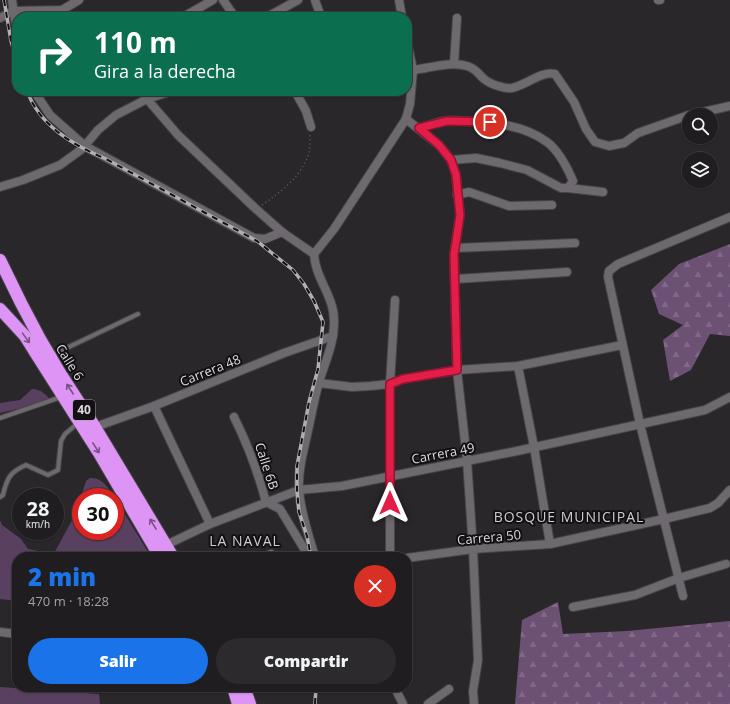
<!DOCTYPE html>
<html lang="es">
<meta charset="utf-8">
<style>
body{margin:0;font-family:"Open Sans",sans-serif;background:#2d2a2d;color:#f1f3f6;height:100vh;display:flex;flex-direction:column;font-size:15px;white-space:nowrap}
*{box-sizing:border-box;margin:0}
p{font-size:13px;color:#a2a2a5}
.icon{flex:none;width:22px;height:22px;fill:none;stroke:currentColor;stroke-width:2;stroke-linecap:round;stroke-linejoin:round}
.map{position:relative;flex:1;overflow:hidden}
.side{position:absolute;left:12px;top:552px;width:400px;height:140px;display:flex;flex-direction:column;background:#201d20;border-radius:16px;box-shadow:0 1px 3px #0004,0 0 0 1px #3d3b3e}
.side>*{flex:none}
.top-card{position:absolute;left:12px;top:12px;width:400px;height:84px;border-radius:16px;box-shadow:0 1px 3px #0004,0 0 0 1px #3d3b3e;background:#0b6e4f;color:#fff;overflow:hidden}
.buttons{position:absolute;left:682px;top:108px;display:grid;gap:8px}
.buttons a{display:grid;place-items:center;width:36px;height:36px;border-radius:50%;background:#201d20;box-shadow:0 1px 3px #0004,0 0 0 1px #3d3b3e;font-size:20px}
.speed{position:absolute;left:12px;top:488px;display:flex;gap:8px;font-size:20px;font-weight:700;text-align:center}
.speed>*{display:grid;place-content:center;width:52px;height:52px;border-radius:50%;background:#201d20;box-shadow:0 1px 3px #0004,0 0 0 1px #3d3b3e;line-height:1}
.speed small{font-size:10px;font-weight:400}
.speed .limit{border:6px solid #d22;background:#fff;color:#111}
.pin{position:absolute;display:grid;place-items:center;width:34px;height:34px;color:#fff;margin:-17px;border:2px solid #fff;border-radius:50%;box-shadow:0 1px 4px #0007}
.me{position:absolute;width:44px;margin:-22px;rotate:0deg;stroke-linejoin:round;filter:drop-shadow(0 0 3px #0008)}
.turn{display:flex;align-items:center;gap:14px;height:84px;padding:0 16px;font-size:18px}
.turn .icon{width:52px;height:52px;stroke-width:2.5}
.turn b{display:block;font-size:28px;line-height:34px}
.round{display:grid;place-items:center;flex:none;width:42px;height:42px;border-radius:21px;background:#2d2a2d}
.summary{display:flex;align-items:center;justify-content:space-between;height:68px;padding:0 16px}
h1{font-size:24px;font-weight:800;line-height:30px;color:#1a73e8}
.primary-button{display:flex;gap:8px;margin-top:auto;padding:8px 16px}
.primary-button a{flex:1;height:46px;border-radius:24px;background:#1a73e8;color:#fff;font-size:16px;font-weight:800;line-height:46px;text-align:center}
.primary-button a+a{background:#2d2a2d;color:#f1f3f6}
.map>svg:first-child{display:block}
.green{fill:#594061}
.forest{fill:url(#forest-firs)}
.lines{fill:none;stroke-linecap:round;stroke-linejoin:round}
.lane-casing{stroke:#474548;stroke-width:6}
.street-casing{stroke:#474548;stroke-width:10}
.highway-casing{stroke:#474548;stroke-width:14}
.path{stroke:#615f62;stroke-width:1.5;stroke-dasharray:1 3;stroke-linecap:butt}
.lane{stroke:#6d696e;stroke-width:4}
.street{stroke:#6d696e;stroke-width:8}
.highway{stroke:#de94f5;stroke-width:12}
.rail-casing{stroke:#b1afb2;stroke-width:3.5}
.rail{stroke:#121012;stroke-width:2;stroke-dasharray:6;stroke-linecap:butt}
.oneway{stroke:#785284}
.route-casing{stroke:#92132f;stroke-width:10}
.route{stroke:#e11d48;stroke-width:7}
.labels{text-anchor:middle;stroke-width:4;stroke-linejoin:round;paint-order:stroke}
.shield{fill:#121012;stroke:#9f9da0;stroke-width:1}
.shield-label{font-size:12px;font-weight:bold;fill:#dcdadd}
.street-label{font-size:13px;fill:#dcdadd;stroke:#121012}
.neighbourhood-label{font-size:14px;letter-spacing:1px;fill:#d0ccd1;stroke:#121012}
</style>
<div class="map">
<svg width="730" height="704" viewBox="0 0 730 704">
<defs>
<pattern id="forest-firs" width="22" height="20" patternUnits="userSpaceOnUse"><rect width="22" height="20" fill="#6c5174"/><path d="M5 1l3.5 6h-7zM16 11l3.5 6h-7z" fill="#806987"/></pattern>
</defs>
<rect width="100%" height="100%" fill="#2a272b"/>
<g class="green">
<path d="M 32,389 C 41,389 46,394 51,401 L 0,413 L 0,403 L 20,400 Z"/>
<path d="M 90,478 C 102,477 108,487 114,497 L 81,497 L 86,481 Z"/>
<polygon points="81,498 81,531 115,531 115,498 151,557 52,557 76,513"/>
<polygon points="0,520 2,525 21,539 28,549 43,552 48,557 17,557 17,601 0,599"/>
<polygon points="0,687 99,694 100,704 0,704"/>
</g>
<g class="forest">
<polygon points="730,244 730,336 710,334 691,370 670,381 663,340 683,325 659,314 651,290 679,264"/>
<polygon points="558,602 563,634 627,631 730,621 730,704 515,704 522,620"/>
</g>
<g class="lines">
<defs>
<g id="lane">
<polyline points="52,355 138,314"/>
<polyline points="0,418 61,397"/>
<path d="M 0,497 L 3,495 C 7,478 10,472 26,465 L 48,475 L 58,470 L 61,441 L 65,434 L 78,423"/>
</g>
<g id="street">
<polyline points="12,0 17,33"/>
<polyline points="223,0 235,17"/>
<polyline points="315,0 321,17"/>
<polyline points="399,0 402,17"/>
<polyline points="658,0 660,0"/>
<polyline points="183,17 213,0"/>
<polyline points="267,17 298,0"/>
<polyline points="0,18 13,11 62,10 79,0"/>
<polyline points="454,64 457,18"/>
<path d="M 413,70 C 430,68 451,61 467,66 C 477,69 477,73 484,79 C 490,84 504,89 512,88 C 527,85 540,71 555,74 L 574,102 L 586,129 L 595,142 L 609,146 L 624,143 L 638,133 L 689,115"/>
<polyline points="34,91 50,115 85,146 254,238 265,239 282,232"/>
<polyline points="143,91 147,99 178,135 256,209 282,232 314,254"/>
<polyline points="295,91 306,111 311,127"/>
<polyline points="690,115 730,106"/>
<polyline points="406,119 439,145 451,160 456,175 460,215 454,255 457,370 467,460 473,549 478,660 473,691 474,704"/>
<path d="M 419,128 C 428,126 437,122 446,121 C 452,120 458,121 464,121 C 492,122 524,125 547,142 C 559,151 567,167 573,181 L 568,188 L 561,188 L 527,170 L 500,163 L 476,158 L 451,160"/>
<polyline points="0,187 23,180 60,165 82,149 98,130 116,115 147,99 172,91"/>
<polyline points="568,188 603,192"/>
<polyline points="457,195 469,192 509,206 552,205"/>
<polyline points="455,248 575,243"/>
<polyline points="456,279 567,272"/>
<polyline points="518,366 534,447 550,544"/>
<polyline points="319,383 352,387 370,386 390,384 403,379 457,370 518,366 622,345"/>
<polyline points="154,406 210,524"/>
<path d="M 234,417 C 248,445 258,472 266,502 L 280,509 L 309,557"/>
<polyline points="95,427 154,406 284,353 333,336"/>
<polyline points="166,545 210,524 299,490 342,486 517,451 705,410 730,397"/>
<polyline points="264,557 271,554"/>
<path d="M 315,557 C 309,536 300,511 299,489 C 298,471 303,453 307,435 C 311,418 314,399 319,382 C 325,362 335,342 334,320 C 334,296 315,278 314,254 L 334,229 L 406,119 L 410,104 L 413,70 L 407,41"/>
<polyline points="390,557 390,384 395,300"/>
<polyline points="407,558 473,549 550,544 664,519 710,508 718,503 730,490"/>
<polyline points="683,596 640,424 608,277 609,271 618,264 730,217"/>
<polyline points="573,607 635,595 679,578 726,564"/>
<polyline points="0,632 17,634"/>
<polyline points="397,687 397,692 403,704"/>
<polyline points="428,704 449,689"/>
</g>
<g id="highway">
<polyline points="0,260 21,303 40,339 60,373 95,427 173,557"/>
<polyline points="0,309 25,336 35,352 99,453 160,557"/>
<polyline points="233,687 238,704"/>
<polyline points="244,687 250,704"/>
</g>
</defs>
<use href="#lane" class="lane-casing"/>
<use href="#street" class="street-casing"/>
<use href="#highway" class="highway-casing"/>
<path class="path" d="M 262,205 C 282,191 301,177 309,153 C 310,147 310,140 310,134"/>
<use href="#lane" class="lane"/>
<use href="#street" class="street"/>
<use href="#highway" class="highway"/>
<defs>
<g id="rail">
<polyline points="4,0 11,41 17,62"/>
<path d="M 27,91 C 40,126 73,145 106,159 L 257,241 L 293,270 L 304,284 L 314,301 L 323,322 L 318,369 L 309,402 L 297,466 L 297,490 L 299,512 L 307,536 L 311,557"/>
<polyline points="315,704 316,687"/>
</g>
</defs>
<use href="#rail" class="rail-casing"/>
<use href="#rail" class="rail"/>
</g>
<defs><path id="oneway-shaft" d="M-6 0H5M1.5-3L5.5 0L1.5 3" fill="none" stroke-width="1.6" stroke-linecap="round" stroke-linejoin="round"/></defs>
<g class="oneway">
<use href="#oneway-shaft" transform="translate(26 338) rotate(54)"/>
<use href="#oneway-shaft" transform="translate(70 389) rotate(-123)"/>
<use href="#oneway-shaft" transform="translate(96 448) rotate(58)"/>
<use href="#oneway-shaft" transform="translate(153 524) rotate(-121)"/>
</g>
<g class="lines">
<defs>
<polyline id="route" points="390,503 390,384 403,379 457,370 454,255 460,215 456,175 451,160 439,145 419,128 447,121 490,122"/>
</defs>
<use href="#route" class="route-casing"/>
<use href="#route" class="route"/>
</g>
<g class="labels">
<rect class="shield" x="73" y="400" width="22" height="20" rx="3"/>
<g class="shield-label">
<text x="84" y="414">40</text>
</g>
<g class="street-label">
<text transform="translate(70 362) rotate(58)" y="5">Calle 6</text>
<text transform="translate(210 370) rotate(-22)" y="5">Carrera 48</text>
<text transform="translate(443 453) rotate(-11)" y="5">Carrera 49</text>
<text transform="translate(267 466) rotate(72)" y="5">Calle 6B</text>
<text transform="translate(489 537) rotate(-5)" y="5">Carrera 50</text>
</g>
<g class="neighbourhood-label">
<text x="569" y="522">BOSQUE MUNICIPAL</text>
<text x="245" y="546">LA NAVAL</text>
</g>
</g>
</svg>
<div class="buttons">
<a><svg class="icon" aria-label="search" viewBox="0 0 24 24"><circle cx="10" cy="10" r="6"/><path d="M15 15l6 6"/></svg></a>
<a><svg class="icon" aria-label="layers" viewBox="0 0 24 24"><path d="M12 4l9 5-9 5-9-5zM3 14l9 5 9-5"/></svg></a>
</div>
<div class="speed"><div>28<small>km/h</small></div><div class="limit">30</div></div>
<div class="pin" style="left:490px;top:122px;background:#d93025"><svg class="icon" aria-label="arrive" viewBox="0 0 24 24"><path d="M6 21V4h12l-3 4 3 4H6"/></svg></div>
<svg class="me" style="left:390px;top:503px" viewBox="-20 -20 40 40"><path d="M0-17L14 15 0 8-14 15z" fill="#e11d48" stroke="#fff" stroke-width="4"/></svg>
<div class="top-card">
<div class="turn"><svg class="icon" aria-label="right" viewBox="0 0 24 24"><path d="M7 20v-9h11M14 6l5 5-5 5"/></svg><div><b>110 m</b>Gira a la derecha</div></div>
</div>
<section class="side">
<div class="summary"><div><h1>2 min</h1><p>470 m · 18:28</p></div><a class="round" style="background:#d93025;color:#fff"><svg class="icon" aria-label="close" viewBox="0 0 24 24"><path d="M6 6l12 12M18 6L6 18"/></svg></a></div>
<div class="primary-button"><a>Salir</a><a>Compartir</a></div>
</section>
</div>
